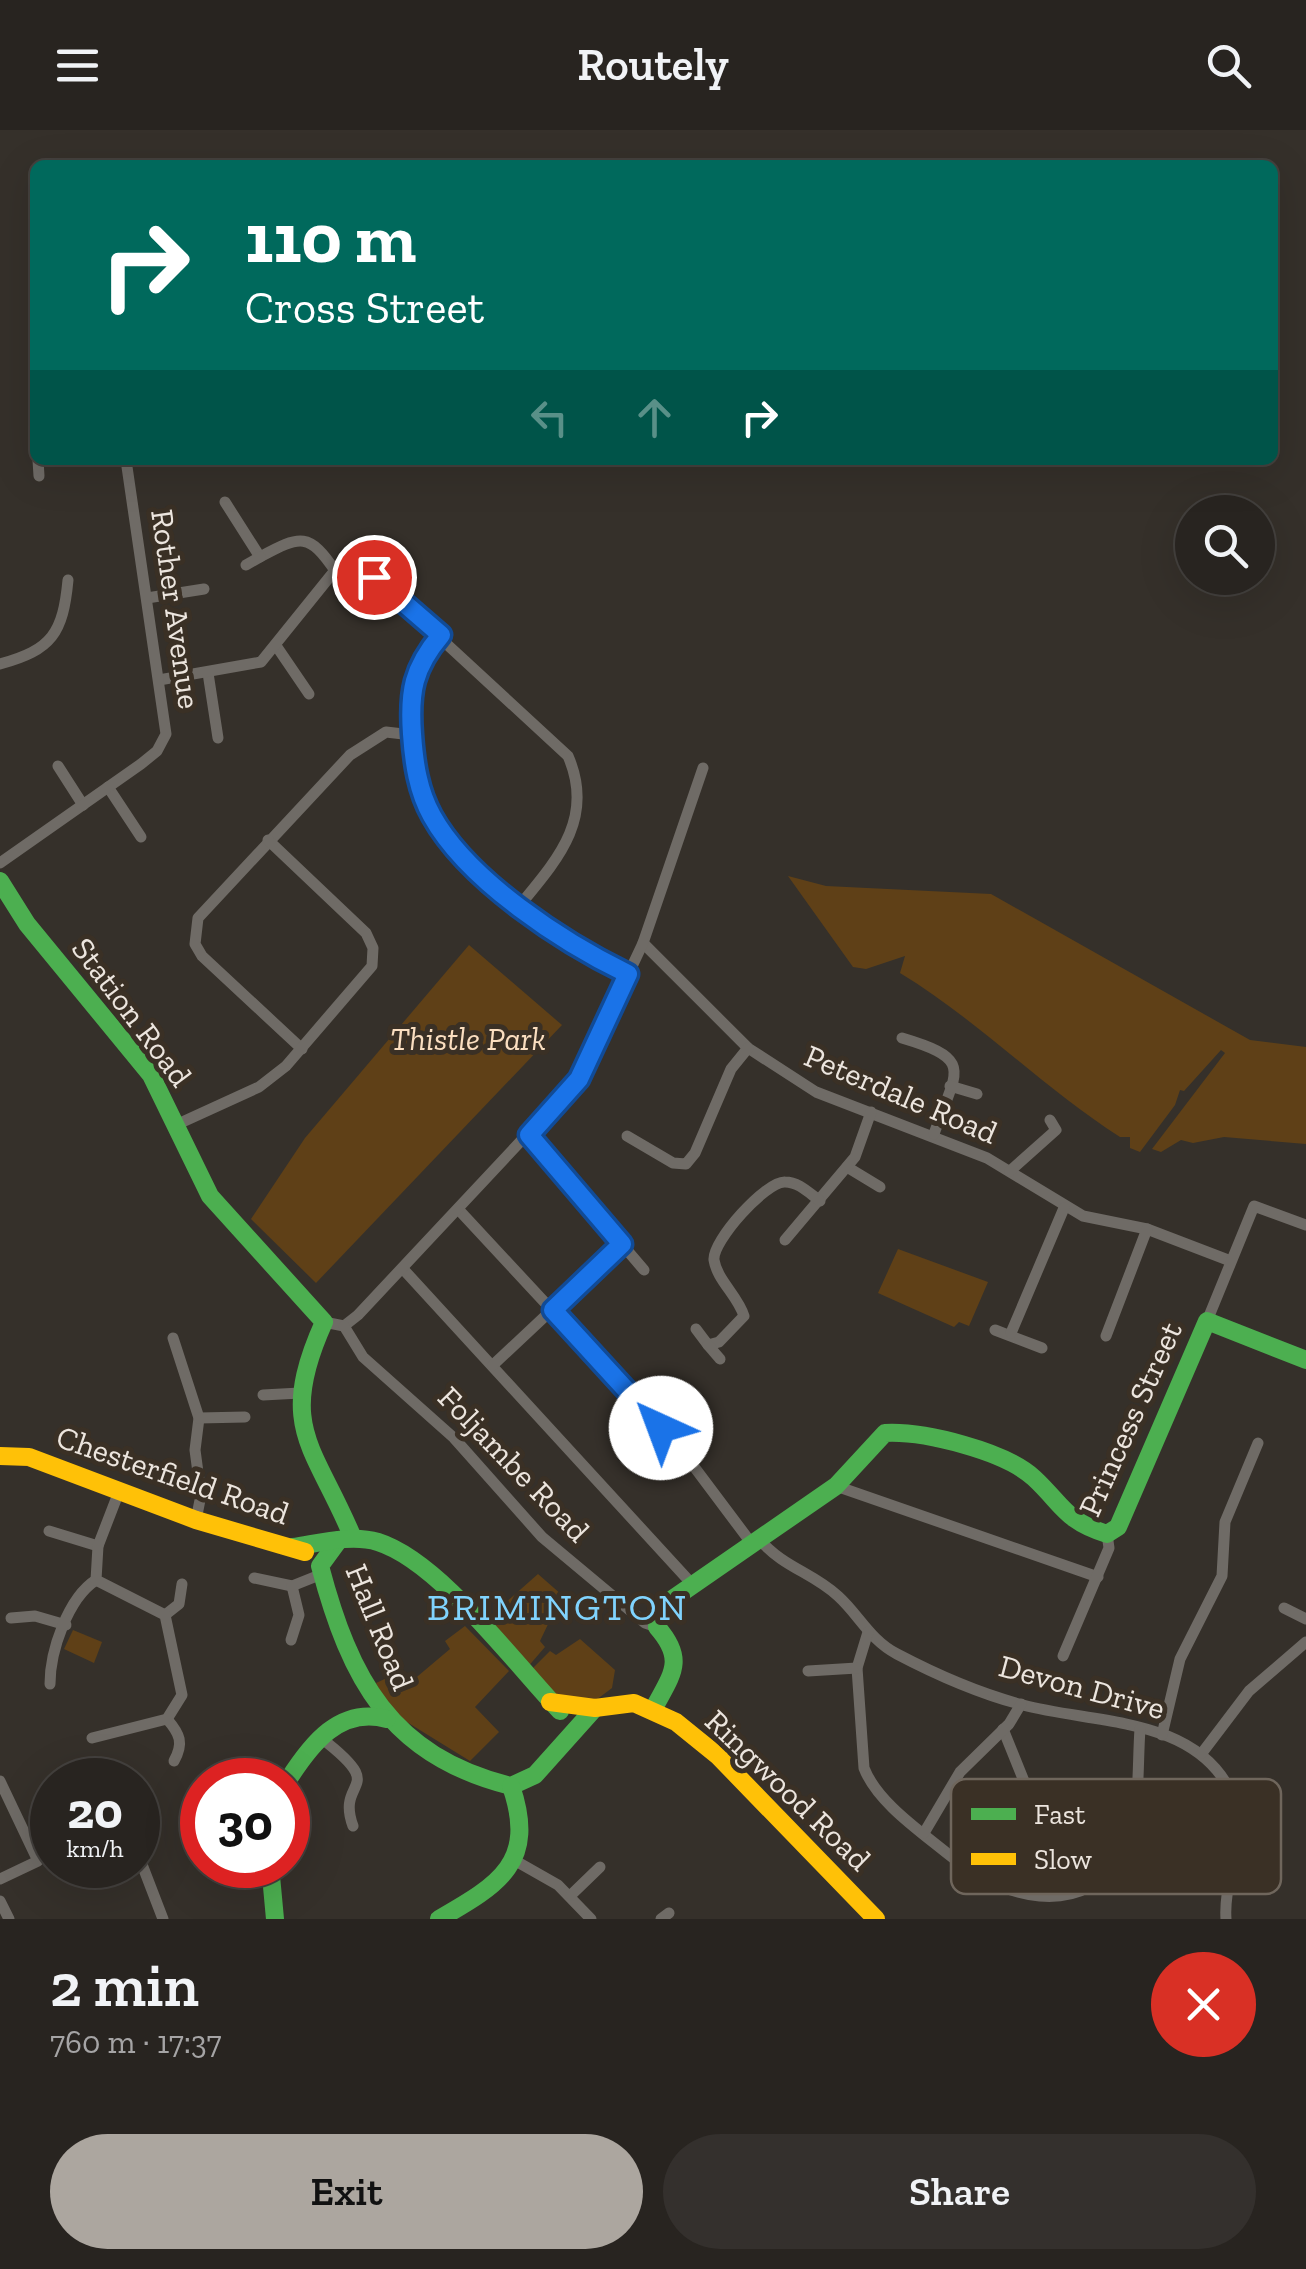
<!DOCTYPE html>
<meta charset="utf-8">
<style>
body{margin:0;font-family:"Zilla Slab",serif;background:#34302d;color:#f1f3f6;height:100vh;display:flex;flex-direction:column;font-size:38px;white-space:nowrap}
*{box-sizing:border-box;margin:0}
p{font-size:32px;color:#a5a4a5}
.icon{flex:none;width:55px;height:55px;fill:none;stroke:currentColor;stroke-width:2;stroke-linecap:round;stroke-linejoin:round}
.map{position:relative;height:1789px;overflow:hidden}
.details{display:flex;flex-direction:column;background:#282420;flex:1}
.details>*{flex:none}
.hud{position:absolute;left:30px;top:30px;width:1248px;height:305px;border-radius:15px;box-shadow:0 10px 40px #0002,0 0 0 2px #44413e;background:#00695c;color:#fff;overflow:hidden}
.controls{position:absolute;left:1175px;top:365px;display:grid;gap:20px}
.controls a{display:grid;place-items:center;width:100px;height:100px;border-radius:50%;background:#282420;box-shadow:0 10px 40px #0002,0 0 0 2px #44413e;font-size:50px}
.speed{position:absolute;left:30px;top:1628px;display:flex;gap:20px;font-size:50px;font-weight:700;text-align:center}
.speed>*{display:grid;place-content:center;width:130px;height:130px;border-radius:50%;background:#282420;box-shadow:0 10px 40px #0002,0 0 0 2px #44413e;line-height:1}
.speed small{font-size:25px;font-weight:400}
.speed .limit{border:15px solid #d22;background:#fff;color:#111}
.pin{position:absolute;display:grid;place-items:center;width:85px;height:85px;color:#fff;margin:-42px;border:5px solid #fff;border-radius:50%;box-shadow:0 2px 10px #0007}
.me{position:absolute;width:110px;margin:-55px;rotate:317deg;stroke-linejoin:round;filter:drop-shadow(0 0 8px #0008)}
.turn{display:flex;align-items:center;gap:35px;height:210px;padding:0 50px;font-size:45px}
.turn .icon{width:130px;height:130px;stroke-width:2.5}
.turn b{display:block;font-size:70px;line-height:85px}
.lanes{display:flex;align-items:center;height:95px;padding:0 50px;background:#0003;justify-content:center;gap:50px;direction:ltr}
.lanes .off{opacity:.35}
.round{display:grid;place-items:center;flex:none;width:105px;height:105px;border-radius:52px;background:#34302d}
.headline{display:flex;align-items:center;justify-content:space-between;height:170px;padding:0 50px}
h1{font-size:60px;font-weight:600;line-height:75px}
.primary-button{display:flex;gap:20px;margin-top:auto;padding:20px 50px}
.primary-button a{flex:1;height:115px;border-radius:60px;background:#aca69f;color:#111;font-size:40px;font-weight:600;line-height:115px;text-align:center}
.primary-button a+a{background:#34302d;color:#f1f3f6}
header{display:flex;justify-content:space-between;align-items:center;height:130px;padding:0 50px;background:#282420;font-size:45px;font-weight:600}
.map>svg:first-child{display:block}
.green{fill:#5f4017}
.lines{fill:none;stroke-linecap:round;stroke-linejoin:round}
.street{stroke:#6f6b66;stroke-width:11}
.fast{stroke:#4caf50;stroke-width:18}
.slow{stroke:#ffc107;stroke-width:18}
.route-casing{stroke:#114b97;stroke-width:25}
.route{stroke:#1a73e8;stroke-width:18}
.labels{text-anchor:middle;stroke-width:10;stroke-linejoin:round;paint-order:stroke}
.street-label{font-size:32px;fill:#ece5de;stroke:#3a3025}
.park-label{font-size:32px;font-style:italic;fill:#fadec0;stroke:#3a3025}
.quarter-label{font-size:38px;letter-spacing:2.5px;fill:#80d3fd;stroke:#3a3025}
.key{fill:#3a3025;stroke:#6f665c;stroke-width:2.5}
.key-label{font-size:28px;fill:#ece5de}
</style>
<header><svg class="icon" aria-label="menu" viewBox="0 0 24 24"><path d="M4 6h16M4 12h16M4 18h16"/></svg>Routely<svg class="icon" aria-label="search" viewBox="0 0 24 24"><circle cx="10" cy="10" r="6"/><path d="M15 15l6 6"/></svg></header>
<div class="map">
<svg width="1306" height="1789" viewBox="0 0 1306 1789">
<rect width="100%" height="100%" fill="#35302a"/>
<g class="green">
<path d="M 788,746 L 826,756 L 991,764 L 1250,910 L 1306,917 L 1306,1014 L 1224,1007 L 1193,1013 L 1181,1010 L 1161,1022 L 1152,1019 L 1225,923 L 1221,920 L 1184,961 L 1180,960 L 1175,975 L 1140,1022 L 1130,1018 L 1130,1007 L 1120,1007 C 1042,957 979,891 900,843 L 905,826 L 866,839 L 853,837 Z"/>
<polygon points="469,815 562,895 316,1153 251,1089 305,1008"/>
<polygon points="898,1119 988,1152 969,1196 959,1192 954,1197 878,1163"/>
<polygon points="538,1444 562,1465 540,1511 545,1517 526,1539 491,1500 503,1475"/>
<polygon points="465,1496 509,1541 475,1577 499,1602 470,1631 389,1581 376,1553 389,1547 399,1562 450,1519 445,1511"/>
<polygon points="73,1500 102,1512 94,1533 64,1519"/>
<polygon points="580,1509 615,1540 612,1558 596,1570 569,1574 529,1542 550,1521 556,1525"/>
</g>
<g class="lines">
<g class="street">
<polyline points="38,330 39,346"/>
<path d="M 225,372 L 260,427 C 301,405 309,402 336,442"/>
<polyline points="246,435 260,427"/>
<polyline points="147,468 204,459"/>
<path d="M 441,505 C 414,538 409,562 412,604 C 414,633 418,661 432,686 C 468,751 564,813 629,844"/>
<polyline points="277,517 309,564"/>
<path d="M 0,534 C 52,520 63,503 68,450"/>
<polyline points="208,543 218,608"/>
<path d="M 159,550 L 261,532 L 332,444 L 360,440 L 374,447 L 568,626 C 595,688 558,729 520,775"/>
<polyline points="58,636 83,675"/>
<polyline points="108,657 141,707"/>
<polyline points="0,733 141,634 157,621 166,604 126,330"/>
<polyline points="643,813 748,918 816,962 987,1028 1083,1086 1147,1099 1228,1130"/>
<path d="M 902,908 C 976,930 956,940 934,1004"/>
<polyline points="302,919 202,826 195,814 198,788 350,625 386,602 412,605"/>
<polyline points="950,956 977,964"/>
<polyline points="178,994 259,957 286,936 372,836 373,818 366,803 268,710"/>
<polyline points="529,1005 644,1140"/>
<polyline points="627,1006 673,1033 686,1034 695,1023 731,939 748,918"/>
<polyline points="847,1037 880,1057"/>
<polyline points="1010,1041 1056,1000 1050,990"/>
<polyline points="458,1079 680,1318 752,1414"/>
<polyline points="785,1110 855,1027 871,982"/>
<polyline points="404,1140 692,1454"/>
<polyline points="1207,1191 1254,1076 1306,1095"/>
<polyline points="324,1192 344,1196 358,1185 579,949 643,813 703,638"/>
<polyline points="344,1196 363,1227 454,1308 542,1407 645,1493 657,1497"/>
<path d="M 696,1199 L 708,1215 L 719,1212 L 744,1186 C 738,1166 717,1150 714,1130 C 712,1111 766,1051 785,1052 C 799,1052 809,1063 820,1071"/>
<polyline points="995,1200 1042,1218"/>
<polyline points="1011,1203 1064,1078"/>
<polyline points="1106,1206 1147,1099"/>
<polyline points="173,1208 199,1288 195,1320 201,1365 196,1390"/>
<polyline points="708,1215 720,1229"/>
<polyline points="493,1235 622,1114"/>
<polyline points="263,1265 300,1263"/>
<polyline points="199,1288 245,1287"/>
<polyline points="836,1356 1098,1447"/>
<polyline points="49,1401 98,1416"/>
<path d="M 759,1409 C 784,1438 812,1442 838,1466 C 859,1485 870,1510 897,1524 C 935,1544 981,1564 1023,1575 C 1094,1594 1194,1586 1231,1662 C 1250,1702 1223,1748 1226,1789"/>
<polyline points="254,1448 292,1456"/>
<polyline points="1284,1478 1306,1489"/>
<polyline points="165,1485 179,1474 182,1454"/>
<polyline points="11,1488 35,1486 66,1495"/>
<path d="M 868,1502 L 857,1538 L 864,1638 C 877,1672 920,1701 948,1724 C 1005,1770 1077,1789 1123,1727 C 1141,1691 1137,1639 1140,1599"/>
<polyline points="291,1510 299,1485 292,1456 322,1444"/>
<polyline points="1063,1526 1109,1418 1107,1404"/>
<polyline points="808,1541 857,1538"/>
<path d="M 50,1554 C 50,1521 68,1468 96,1450"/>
<path d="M 167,1589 C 180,1604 184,1613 174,1631"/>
<polyline points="1003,1599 1028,1661"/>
<polyline points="1162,1605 1180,1529 1222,1446 1225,1392 1258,1313"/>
<polyline points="92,1608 167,1589 182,1565 165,1485 96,1450 98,1416 120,1359"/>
<path d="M 321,1608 C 391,1662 335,1647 353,1696"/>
<polyline points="1202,1623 1249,1561 1306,1512"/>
<polyline points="0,1651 38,1731 0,1749"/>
<polyline points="924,1703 960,1642 1009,1594 1021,1574"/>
<polyline points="138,1724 163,1789"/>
<polyline points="514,1730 558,1755 591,1789"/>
<polyline points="571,1765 600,1737"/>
<polyline points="0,1771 9,1789"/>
<polyline points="661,1789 669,1783"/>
</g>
<g class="fast">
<path d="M 0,751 L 27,794 L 151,945 L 210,1066 L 324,1192 C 276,1298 315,1316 353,1408"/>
<path d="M 339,1410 L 320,1436 C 350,1549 390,1626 511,1656 L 535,1645 L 595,1578"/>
<path d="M 293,1417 C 320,1413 351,1404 378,1412 C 439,1431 515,1534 560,1581"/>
<path d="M 654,1578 C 672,1544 686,1530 657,1497 L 661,1477 L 836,1356 L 885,1303 C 924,1301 1005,1321 1034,1348 C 1063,1375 1065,1391 1107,1404 L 1118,1397 L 1207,1191 L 1306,1230"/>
<path d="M 288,1650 C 311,1614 340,1576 387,1589"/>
<polyline points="270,1735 275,1789"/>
<path d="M 439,1789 C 500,1754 537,1732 511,1656"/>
</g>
<g class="slow">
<polyline points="0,1326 29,1327 196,1390 305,1422"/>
<polyline points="550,1572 595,1578 634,1573 676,1592 718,1626 876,1789"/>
</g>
</g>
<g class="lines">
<defs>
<path id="route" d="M 374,447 L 441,505 C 413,538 409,562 412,604 C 414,633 418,661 432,686 C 468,751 564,813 628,844 L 579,949 L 529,1005 L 622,1114 L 553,1180 L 661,1298"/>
</defs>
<use href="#route" class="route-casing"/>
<use href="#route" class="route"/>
</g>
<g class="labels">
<g class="street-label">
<text transform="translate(176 479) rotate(82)" y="11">Rother Avenue</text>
<text transform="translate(132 882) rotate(53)" y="11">Station Road</text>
<text transform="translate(901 964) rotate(23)" y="11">Peterdale Road</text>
<text transform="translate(1130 1289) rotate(-66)" y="11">Princess Street</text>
<text transform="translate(514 1334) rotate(46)" y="11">Foljambe Road</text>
<text transform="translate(173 1345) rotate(19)" y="11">Chesterfield Road</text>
<text transform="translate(380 1497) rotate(68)" y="11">Hall Road</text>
<text transform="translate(1082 1557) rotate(15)" y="11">Devon Drive</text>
<text transform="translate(788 1660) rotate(44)" y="11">Ringwood Road</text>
</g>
<g class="park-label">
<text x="468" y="920">Thistle Park</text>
</g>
<g class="quarter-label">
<text x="558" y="1490">BRIMINGTON</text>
</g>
</g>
<rect x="951" y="1649" width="330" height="115" rx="15" class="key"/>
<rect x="971" y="1678" width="45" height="12" fill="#4caf50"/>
<rect x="971" y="1723" width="45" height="12" fill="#ffc107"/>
<g class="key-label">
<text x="1034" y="1694">Fast</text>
<text x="1034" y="1739">Slow</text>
</g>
</svg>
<div class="controls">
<a><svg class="icon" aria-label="search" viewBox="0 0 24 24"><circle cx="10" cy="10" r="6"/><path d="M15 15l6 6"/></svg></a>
</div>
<div class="speed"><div>20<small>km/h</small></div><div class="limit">30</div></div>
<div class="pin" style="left:374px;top:447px;background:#d93025"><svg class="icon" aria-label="arrive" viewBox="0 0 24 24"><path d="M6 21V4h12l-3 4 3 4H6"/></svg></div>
<svg class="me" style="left:661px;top:1298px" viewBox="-20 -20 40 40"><circle r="19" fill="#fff"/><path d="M0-13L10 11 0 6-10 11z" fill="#1a73e8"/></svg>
<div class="hud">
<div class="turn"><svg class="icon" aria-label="right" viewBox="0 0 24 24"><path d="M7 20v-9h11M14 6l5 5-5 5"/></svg><div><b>110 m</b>Cross Street</div></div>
<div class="lanes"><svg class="icon off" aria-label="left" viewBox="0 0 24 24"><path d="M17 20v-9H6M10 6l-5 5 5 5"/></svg><svg class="icon off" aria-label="ahead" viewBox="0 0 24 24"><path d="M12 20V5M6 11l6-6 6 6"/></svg><svg class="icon" aria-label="right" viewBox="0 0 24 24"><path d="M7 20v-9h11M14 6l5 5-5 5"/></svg></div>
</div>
</div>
<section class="details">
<div class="headline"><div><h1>2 min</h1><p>760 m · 17:37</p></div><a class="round" style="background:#d93025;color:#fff"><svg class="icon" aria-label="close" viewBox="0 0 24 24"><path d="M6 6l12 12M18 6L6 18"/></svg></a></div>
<div class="primary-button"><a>Exit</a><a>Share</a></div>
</section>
